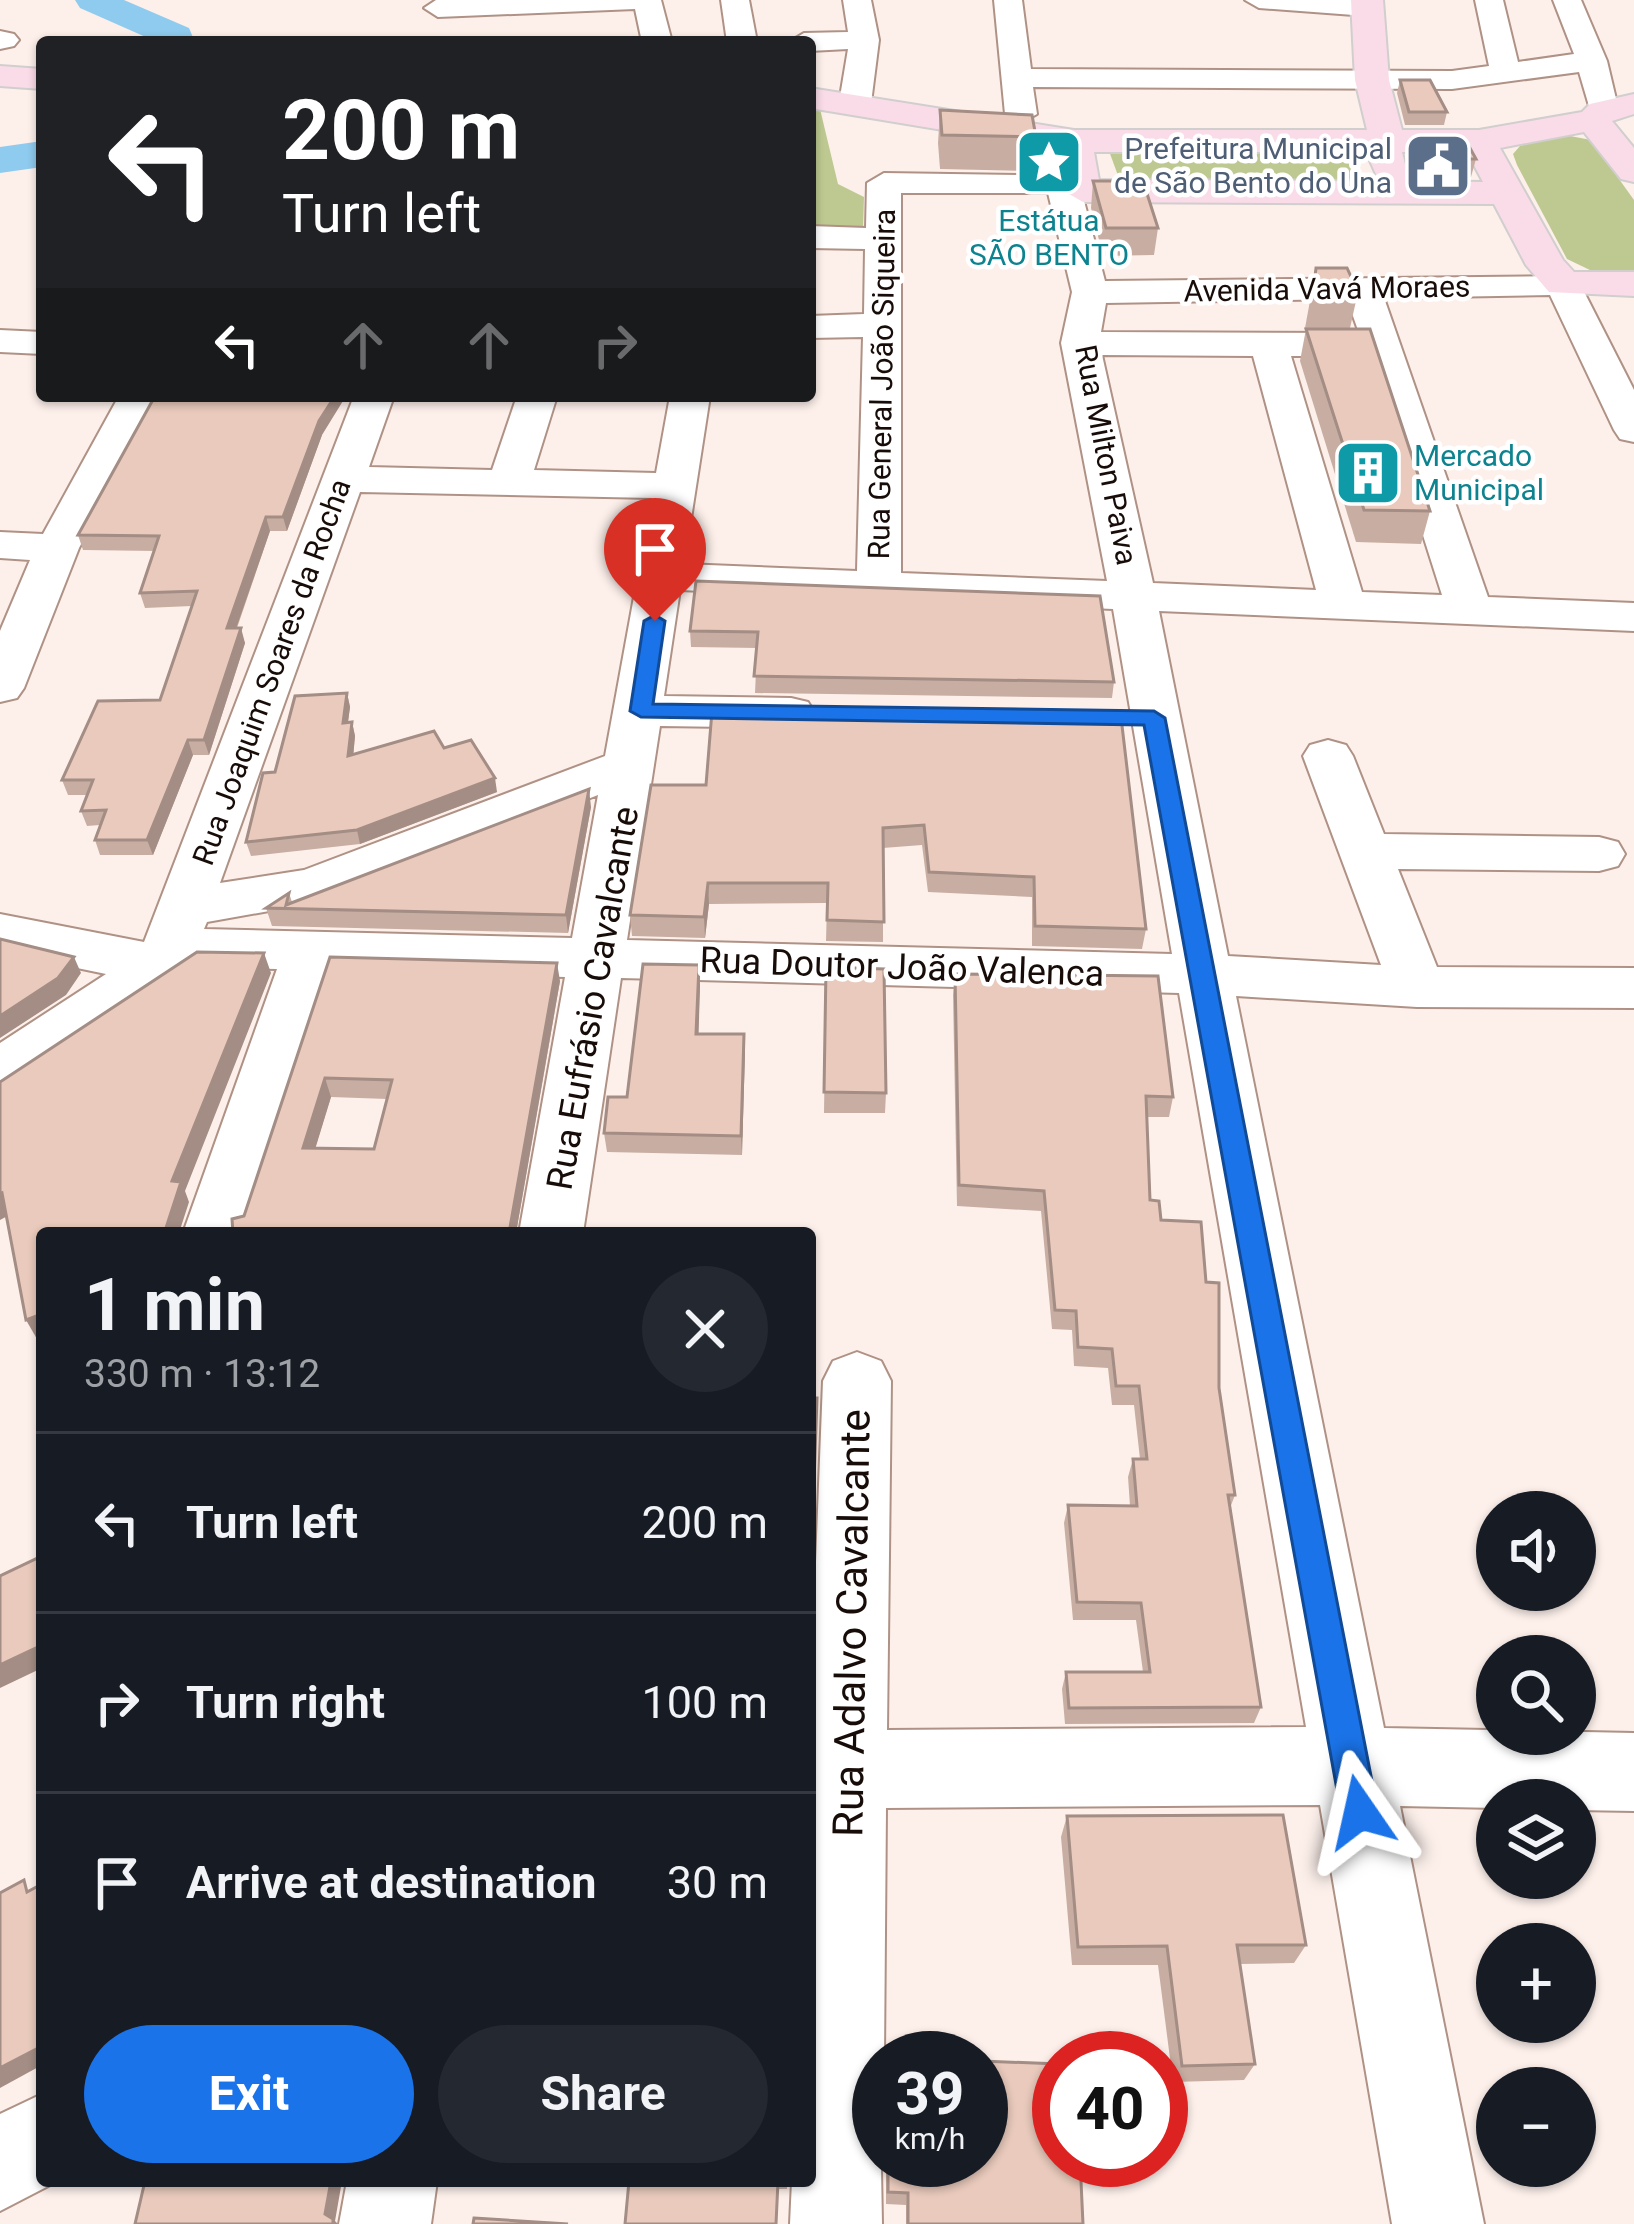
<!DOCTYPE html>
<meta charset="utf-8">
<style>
body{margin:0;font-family:Roboto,sans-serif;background:#242831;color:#f1f3f6;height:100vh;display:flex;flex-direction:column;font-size:45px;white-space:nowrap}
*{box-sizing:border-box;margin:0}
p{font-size:39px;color:#9ea1a6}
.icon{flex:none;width:66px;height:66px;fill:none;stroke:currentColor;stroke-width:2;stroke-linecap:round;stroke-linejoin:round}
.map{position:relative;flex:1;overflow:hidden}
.panel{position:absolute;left:36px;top:1227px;width:780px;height:960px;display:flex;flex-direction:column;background:#171b24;border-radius:12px;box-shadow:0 3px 9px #0004}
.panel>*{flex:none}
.banner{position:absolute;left:36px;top:36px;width:780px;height:366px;border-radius:12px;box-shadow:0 3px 9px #0004;background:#202124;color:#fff;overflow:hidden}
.buttons{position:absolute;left:1476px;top:1491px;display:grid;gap:24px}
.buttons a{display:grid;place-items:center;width:120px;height:120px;border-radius:50%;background:#171b24;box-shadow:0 3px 9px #0004;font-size:60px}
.speed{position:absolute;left:852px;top:2031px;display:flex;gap:24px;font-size:60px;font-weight:700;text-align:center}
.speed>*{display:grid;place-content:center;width:156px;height:156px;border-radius:50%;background:#171b24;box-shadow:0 3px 9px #0004;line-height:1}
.speed small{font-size:30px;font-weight:400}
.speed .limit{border:18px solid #d22;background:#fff;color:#111}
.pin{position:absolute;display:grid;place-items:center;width:102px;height:102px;color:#fff;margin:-123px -51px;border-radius:50% 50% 50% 0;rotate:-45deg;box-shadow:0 0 12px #0007}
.pin .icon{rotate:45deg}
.me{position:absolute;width:132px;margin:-66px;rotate:349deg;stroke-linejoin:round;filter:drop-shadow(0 0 9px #0008)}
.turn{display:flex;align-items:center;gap:42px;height:252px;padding:0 48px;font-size:54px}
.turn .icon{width:156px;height:156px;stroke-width:2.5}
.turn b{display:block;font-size:84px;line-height:102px}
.lanes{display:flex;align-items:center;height:114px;padding:0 48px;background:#0003;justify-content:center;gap:60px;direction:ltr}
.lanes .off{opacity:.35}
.round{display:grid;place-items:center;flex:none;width:126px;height:126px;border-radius:63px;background:#242831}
.summary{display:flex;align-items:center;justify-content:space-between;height:204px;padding:0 48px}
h1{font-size:72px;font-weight:700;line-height:90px}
.primary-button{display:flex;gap:24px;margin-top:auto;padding:24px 48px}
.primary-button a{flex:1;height:138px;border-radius:72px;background:#1a73e8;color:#fff;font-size:48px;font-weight:700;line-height:138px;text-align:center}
.primary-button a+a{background:#242831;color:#f1f3f6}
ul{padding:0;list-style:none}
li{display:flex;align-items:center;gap:36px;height:180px;padding:0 48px;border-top:3px solid #363941}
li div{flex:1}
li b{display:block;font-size:45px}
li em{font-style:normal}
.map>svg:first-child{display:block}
.green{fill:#bdc991}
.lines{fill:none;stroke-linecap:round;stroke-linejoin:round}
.river{fill:#8fcbee;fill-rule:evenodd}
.minor-casing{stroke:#af9285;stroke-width:4}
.major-casing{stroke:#d1cece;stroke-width:4}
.minor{fill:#fff;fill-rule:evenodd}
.major{fill:#fadce8;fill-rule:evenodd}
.wall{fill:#c8aea2;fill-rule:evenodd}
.shaded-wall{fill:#a38d84}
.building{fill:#e9cabc;stroke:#a38d84;stroke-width:3;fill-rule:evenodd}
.route{fill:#1a73e8;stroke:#114b97;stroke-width:3}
.labels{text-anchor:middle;stroke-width:9;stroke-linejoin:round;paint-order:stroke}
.far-service-label{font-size:30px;fill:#4e5e75;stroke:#fff;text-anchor:end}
.far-culture-label{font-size:30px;fill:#0d838f;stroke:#fff}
.far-street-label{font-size:30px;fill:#170c08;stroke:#fff}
.street-label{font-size:36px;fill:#170c08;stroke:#fff}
.near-street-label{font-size:42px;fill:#170c08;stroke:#fff}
</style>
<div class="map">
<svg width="1634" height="2224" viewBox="0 0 1634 2224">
<rect width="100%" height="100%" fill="#fdf0eb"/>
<g class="green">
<polygon points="810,109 820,109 838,184 864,197 863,231 810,231"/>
<polygon points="1565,135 1591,140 1634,200 1634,273 1592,271 1567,259 1517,165 1513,154 1520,146"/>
<polygon points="1109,151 1348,152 1359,180 1120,181"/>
</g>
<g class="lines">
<g class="river">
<polygon points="75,0 124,0 189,28 195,42 157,42 80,8"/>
<polygon points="42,141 42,167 0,173 0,147"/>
</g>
<defs>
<g id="minor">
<polygon points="436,0 661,0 672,42 642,42 635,9 438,17 424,8"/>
<polygon points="721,0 749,0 757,42 727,42"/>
<polygon points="843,0 871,0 879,40 871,103 855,112 839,103 848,49 810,51 810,42 789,42 804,33 848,32"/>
<polygon points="994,0 1022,0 1031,69 1452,71 1489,66 1475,0 1503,0 1518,62 1574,54 1553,0 1581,0 1607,61 1616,99 1611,106 1589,106 1579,72 1452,89 1033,87 1037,114 1021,123 1005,114"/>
<polygon points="1245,0 1373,0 1381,7 1367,16 1259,8"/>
<polygon points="0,31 14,34 19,40 14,46 0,49"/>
<path d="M 884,173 L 1094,176 L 1100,191 L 1084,201 L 1105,281 L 1576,276 L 1634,390 L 1634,442 L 1620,439 L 1614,430 L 1550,295 L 1384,298 L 1488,597 L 1634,603 L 1634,631 L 1159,611 L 1228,956 L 1381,965 L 1303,756 L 1310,745 L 1328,740 L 1346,745 L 1353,756 L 1384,834 L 1599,837 L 1618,842 L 1625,854 L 1618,866 L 1599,871 L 1398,869 L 1437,967 L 1634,968 L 1634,1008 L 1417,1007 L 1236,996 L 1384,1728 L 1634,1733 L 1634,1811 L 1575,1810 L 1575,1800 L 1497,1800 L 1497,1808 L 1400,1806 L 1484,2224 L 1392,2224 L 1320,1805 L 886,1808 L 884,2058 L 879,2058 L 882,2224 L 790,2224 L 792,2181 L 810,2181 L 810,1717 L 823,1381 L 833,1361 L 857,1352 L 881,1361 L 891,1381 L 887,1730 L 1306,1727 L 1179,993 L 621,978 L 583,1233 L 519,1233 L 565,977 L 332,971 L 247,1233 L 183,1233 L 277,969 L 187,967 L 180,979 L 21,1087 L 0,1094 L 0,1043 L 106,974 L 0,952 L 0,914 L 144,942 L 354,396 L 394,396 L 369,467 L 492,470 L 517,396 L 557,396 L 534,470 L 656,473 L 670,396 L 710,396 L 684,564 L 857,571 L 863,337 L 810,338 L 810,316 L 864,314 L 865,249 L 810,248 L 810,226 L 866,228 L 867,183 ZM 901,193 L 1048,193 L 1072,292 L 1061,343 L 1107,581 L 901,573 ZM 1347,299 L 1359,333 L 1101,332 L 1106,303 ZM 1102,355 L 1253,356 L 1316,590 L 1153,583 ZM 1291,356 L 1366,356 L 1442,595 L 1362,592 ZM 360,492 L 652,498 L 605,756 L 304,870 L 220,883 ZM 680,590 L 1113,609 L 1172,954 L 627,940 L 660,726 L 791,728 L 808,724 L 815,713 L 808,702 L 791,698 L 664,696 ZM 598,795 L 572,938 L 204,929 L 207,922 L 331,900 Z"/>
<polygon points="0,330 42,332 42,354 0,352"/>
<polygon points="119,396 159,396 79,548 24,688 17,698 0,702 0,631 30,560 0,558 0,532 43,534"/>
<polygon points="42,2094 42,2181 58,2181 0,2211 0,2114"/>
<polygon points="347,2181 437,2181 431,2224 339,2224"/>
</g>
<g id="major">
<path d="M 1351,0 L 1383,0 L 1389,80 L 1402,130 L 1479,130 L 1582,112 L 1590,104 L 1634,94 L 1634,114 L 1612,121 L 1634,148 L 1634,182 L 1621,179 L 1584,132 L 1500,148 L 1563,260 L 1574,272 L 1634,272 L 1634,296 L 1549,292 L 1526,265 L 1494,204 L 1083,202 L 1064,191 L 1058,149 L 810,108 L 810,88 L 1074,130 L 1367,130 L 1355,80 ZM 1094,152 L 1366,152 L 1379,181 L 1099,180 ZM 1402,152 L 1467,152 L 1483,182 L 1409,181 Z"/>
<polygon points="0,66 42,69 42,89 0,86"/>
</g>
</defs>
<use href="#minor" class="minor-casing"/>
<use href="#major" class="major-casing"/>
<use href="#minor" class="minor"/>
<use href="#major" class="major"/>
</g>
<g class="wall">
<polygon points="1400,80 1447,112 1444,125 1405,125 1397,93"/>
<polygon points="940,110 1036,137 1033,171 940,169 938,143"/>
<polygon points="1412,139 1476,159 1471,177 1413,177 1408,157"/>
<polygon points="1093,181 1158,228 1154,255 1103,256 1091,208"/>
<polygon points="810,231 813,234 813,298 810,298"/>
<polygon points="1316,268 1358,292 1350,328 1305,328"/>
<polygon points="1306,329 1430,511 1421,544 1356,542 1300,361"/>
<polygon points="322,435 287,531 270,531 237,628 245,643 209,755 193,755 153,855 100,855 95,840 100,825 87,826 81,811 87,795 68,795 62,780 160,700 192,606 145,608 140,593 155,551 83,550 78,535"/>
<polygon points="696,581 1114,682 1112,698 755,693 757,648 691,647 690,631"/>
<polygon points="347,693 350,707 348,722 352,722 355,736 353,755 444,748 497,792 360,844 251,856 246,842 275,772"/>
<polygon points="712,711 1146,929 1142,949 1032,946 1032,897 928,892 922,845 883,848 883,942 826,941 827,903 709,904 705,938 632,936 630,915 706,785"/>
<polygon points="591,807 568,933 272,926 266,908 289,893 292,902"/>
<path d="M 330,957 L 560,981 L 516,1233 L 244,1216 ZM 331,1097 L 387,1099 L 374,1149 L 315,1148 Z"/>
<polygon points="826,967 886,1093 885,1113 824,1113"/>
<polygon points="955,974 1173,1097 1169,1117 1147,1117 1150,1200 1161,1220 1219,1388 1235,1495 1230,1508 1261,1707 1254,1723 1065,1724 1062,1689 1066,1672 1143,1672 1136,1620 1073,1620 1064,1523 1068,1505 1130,1506 1128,1477 1133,1459 1140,1459 1134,1405 1112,1405 1108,1368 1074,1366 1072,1330 1052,1329 1041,1211 957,1206 953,995"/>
<polygon points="700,985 698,1034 744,1034 742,1155 607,1152 604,1133"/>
<polygon points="1067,1816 1306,1945 1294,1963 1240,1964 1255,2064 1244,2080 1173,2082 1158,1965 1072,1965 1061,1837"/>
<polygon points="886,2160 981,2160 1083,2224 906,2224 906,2205 886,2204"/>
<polygon points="629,2181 787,2181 787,2189 779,2189"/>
</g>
<g class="shaded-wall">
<polygon points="335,396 346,396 322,435 287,531 283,517 319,421"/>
<polygon points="266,517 270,531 231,643 227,628"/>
<polygon points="241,628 245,643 209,755 204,740"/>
<polygon points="347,693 350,707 346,737 343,723"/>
<polygon points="352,722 355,736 352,770 348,756"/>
<polygon points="188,740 193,755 153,855 147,840"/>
<polygon points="495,778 497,792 360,844 357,830"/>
<polygon points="589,789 591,807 568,933 566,915"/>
<polygon points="708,883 709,904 705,938 704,917"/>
<polygon points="264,953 271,973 185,1191 189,1202 179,1233 166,1233 172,1181"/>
<polygon points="74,957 81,973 66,995 0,1038 0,1016"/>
<polygon points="557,963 560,981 516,1233 509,1233"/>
<polygon points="699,965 700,985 698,1054 696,1034"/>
<polygon points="744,1034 745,1053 742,1155 741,1136"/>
<polygon points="325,1078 331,1097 310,1166 303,1148"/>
<polygon points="2,1193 13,1213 0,1220 0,1194"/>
<polygon points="42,1314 42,1337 37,1339 26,1320"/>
<polygon points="42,1645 42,1668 0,1688 0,1665"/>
<polygon points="42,2046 42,2065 0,2088 0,2068"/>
<polygon points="331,2181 342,2181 335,2221 338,2224 333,2224 325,2214"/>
</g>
<g class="building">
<polygon points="1400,80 1430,80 1447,112 1409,112"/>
<polygon points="940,110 1032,115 1036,137 942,135"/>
<polygon points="1412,139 1465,139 1476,159 1417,159"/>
<polygon points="1093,181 1143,181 1158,228 1106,228"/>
<polygon points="810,231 813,234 813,279 810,279"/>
<polygon points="1316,268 1347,268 1358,292 1313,292"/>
<polygon points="1306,329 1370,329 1430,511 1364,510"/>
<polygon points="155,396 335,396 319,421 283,517 266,517 227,628 241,628 204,740 188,740 147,840 95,840 106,810 81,811 93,780 62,780 98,701 160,700 197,591 140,593 159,536 78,535"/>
<polygon points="696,581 1100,596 1114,682 754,676 758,632 690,631"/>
<polygon points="347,693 343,723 352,722 348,756 434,731 444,748 471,740 495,778 357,830 246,842 263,773 275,772 295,696"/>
<polygon points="712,711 1121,717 1146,929 1035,926 1034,877 929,872 924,825 883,828 884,922 827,920 828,883 708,883 704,917 630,915 651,785 706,785"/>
<polygon points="589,789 566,915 266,908 289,893 286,905"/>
<polygon points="0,939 74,957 58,978 0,1016"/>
<polygon points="197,952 264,953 172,1181 181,1182 165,1231 141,1230 142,1233 42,1233 42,1314 26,1320 2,1193 0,1194 0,1082"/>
<path d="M 330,957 L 557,963 L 509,1233 L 233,1233 L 232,1219 L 244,1216 ZM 325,1078 L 392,1080 L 374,1149 L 303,1148 Z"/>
<polygon points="643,964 699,965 696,1034 744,1034 741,1136 604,1133 608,1097 627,1097"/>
<polygon points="826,967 884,969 886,1093 824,1092"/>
<polygon points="955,974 1158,976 1173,1097 1146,1096 1150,1200 1159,1201 1161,1220 1201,1222 1206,1282 1219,1283 1219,1388 1235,1495 1228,1495 1261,1707 1069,1708 1066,1672 1150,1672 1141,1603 1077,1602 1068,1505 1137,1506 1133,1459 1147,1459 1139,1386 1116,1386 1112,1349 1078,1347 1076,1311 1055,1310 1044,1191 959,1185"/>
<polygon points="810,1398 817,1398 810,1595"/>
<polygon points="42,1556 42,1645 0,1665 0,1576"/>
<polygon points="1283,1815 1306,1945 1237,1945 1255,2064 1182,2066 1167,1946 1078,1947 1067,1816"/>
<polygon points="24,1880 27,1892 42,1884 42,2046 0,2068 0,1893"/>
<polygon points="981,2061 1059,2064 1059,2160 1080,2160 1083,2224 908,2224 908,2193 888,2192 888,2160 981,2160"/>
<polygon points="145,2181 331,2181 325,2214 333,2219 333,2224 135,2224"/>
<polygon points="629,2181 778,2181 776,2224 625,2224"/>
<polygon points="474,2218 568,2224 473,2224"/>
</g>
<polygon class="route" points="655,615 665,621 653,704 1154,711 1165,718 1378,1812 1372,1825 1360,1830 1347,1825 1341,1812 1144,725 641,717 630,711 644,621"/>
<defs>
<symbol id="sight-square" viewBox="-11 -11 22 22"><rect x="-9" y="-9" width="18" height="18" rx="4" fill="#0f9aa8" stroke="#fff"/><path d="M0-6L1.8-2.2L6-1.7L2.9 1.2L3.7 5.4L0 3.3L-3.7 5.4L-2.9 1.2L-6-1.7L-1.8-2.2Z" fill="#fff"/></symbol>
<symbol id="civic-square" viewBox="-11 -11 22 22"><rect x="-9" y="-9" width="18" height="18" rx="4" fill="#5c6f8a" stroke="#fff"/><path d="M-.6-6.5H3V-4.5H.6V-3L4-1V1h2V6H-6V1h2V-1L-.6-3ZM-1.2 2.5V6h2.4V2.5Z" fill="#fff"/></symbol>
<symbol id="building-square" viewBox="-11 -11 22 22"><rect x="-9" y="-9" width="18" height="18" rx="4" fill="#0f9aa8" stroke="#fff"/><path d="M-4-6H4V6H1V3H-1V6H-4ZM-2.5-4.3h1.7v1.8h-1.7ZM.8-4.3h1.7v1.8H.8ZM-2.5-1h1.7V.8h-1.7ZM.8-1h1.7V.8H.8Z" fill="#fff"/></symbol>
</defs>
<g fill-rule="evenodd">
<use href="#sight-square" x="1011" y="124" width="76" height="76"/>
<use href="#civic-square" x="1400" y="128" width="76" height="76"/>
<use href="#building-square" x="1330" y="435" width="76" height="76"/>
</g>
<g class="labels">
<g class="far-service-label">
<text x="1392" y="159">Prefeitura Municipal<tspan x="1392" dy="34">de São Bento do Una</tspan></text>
</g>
<g class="far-culture-label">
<text x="1049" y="231">Estátua<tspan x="1049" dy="34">SÃO BENTO</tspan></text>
<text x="1414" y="466" text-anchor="start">Mercado<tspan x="1414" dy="34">Municipal</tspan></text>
</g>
<g class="far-street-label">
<text transform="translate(1327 289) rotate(-1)" y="10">Avenida Vavá Moraes</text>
<text transform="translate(882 384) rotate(-89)" y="10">Rua General João Siqueira</text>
<text transform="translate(1106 455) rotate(79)" y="10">Rua Milton Paiva</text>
<text transform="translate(272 672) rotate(-70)" y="10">Rua Joaquim Soares da Rocha</text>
</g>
<g class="street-label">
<text transform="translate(902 966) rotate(2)" y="13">Rua Doutor João Valenca</text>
<text transform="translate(592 998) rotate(-80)" y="13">Rua Eufrásio Cavalcante</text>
</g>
<g class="near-street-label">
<text transform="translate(851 1623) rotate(-89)" y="15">Rua Adalvo Cavalcante</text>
</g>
</g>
</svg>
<div class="buttons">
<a><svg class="icon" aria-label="sound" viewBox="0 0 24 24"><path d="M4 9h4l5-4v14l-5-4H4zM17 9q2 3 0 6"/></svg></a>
<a><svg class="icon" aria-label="search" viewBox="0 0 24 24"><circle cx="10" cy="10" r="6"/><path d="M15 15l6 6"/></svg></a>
<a><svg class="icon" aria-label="layers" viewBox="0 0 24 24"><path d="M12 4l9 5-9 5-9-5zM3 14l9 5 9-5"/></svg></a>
<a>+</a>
<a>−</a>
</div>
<div class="speed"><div>39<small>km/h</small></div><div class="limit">40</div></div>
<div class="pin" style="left:655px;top:621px;background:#d93025"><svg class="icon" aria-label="arrive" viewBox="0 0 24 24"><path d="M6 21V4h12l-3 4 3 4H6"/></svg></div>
<svg class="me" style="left:1360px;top:1812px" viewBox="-20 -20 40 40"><path d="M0-17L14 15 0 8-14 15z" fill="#1a73e8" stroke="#fff" stroke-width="4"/></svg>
<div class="banner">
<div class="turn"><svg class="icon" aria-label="left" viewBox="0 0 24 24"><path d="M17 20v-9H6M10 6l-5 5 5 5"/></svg><div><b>200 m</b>Turn left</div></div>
<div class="lanes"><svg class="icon" aria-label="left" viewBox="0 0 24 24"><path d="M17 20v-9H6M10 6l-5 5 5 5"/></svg><svg class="icon off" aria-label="ahead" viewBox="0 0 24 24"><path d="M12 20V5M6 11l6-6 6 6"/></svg><svg class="icon off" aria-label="ahead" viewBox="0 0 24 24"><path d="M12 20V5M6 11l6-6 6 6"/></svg><svg class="icon off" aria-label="right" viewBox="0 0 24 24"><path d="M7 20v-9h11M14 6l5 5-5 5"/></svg></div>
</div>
<section class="panel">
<div class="summary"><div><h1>1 min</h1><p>330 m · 13:12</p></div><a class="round"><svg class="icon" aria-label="close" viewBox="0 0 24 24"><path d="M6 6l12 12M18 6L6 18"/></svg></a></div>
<ul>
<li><svg class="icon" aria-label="left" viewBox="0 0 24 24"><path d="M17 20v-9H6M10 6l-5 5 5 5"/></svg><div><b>Turn left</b></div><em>200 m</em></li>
<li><svg class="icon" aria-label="right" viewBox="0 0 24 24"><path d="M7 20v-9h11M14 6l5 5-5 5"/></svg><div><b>Turn right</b></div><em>100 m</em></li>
<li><svg class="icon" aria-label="arrive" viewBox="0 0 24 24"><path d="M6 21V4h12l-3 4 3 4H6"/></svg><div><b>Arrive at destination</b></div><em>30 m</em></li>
</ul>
<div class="primary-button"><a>Exit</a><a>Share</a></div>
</section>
</div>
